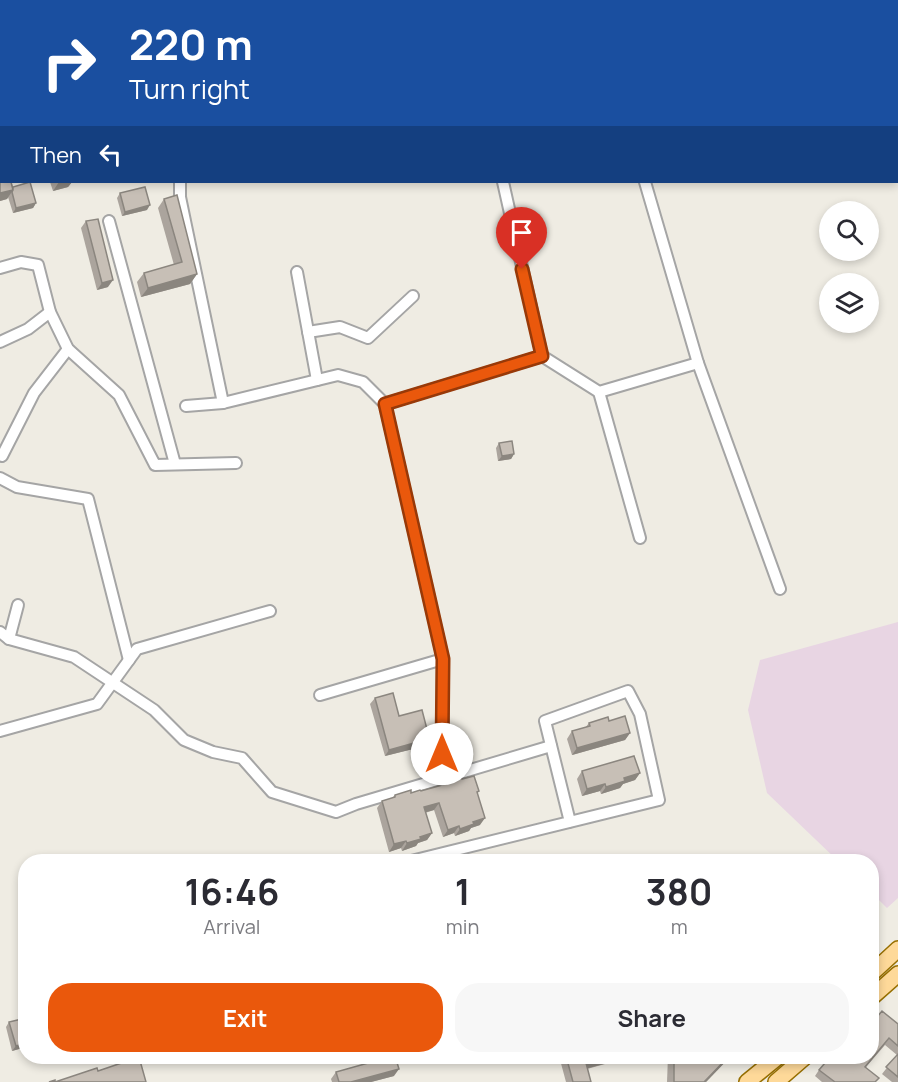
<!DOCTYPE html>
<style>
body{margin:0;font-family:Manrope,sans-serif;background:#f7f7f7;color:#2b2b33;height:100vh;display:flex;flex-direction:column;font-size:22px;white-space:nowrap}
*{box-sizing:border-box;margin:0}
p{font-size:20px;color:#7c7c81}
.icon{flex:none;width:33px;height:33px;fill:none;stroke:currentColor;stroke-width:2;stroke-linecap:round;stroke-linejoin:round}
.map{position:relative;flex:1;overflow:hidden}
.panel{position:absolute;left:18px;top:854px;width:861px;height:210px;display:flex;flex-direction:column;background:#fff;border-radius:24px;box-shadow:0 3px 9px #0003}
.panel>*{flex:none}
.hud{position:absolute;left:0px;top:0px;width:898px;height:183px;box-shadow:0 3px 9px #0003;background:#1a4fa0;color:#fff;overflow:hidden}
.controls{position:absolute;left:819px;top:201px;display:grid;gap:12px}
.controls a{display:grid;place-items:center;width:60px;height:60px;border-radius:50%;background:#fff;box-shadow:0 3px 9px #0003;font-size:30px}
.pin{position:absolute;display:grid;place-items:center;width:51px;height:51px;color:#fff;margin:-62px -26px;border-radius:50% 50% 50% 0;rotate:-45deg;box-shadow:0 0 6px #0007}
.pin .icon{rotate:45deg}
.me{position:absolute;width:66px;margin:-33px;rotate:0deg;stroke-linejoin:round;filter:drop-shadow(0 0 4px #0008)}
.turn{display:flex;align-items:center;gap:21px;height:126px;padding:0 30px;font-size:27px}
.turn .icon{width:78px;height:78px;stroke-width:2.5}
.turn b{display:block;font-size:42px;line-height:51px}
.then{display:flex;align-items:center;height:57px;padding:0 30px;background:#0003;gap:12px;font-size:22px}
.eta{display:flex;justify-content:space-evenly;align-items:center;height:102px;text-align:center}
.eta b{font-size:36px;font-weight:700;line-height:42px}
.button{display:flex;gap:12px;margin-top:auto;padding:12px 30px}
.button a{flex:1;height:69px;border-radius:24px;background:#ea580c;color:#fff;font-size:24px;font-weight:700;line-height:69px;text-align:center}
.button a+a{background:#f7f7f7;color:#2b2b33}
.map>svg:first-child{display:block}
.industrial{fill:#e8d5e3}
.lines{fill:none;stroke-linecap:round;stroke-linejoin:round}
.street-casing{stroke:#a5a5a5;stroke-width:14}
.primary-casing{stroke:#976f00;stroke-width:18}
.street{stroke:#fff;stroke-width:10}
.primary{stroke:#fed999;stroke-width:15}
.wall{fill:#aba49d}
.shaded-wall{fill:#8b867f}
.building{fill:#c7bfb6;stroke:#8b867f;stroke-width:1.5}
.route-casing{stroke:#983908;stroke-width:15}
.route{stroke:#ea580c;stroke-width:10}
</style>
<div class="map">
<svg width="898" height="1082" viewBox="0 0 898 1082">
<rect width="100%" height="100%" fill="#efece3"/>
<polygon class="industrial" points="898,622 898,898 887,908 872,893 872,861 838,861 767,793 748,710 760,660"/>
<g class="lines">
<defs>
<g id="street">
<polyline points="545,0 548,2"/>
<polyline points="180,182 180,197 223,403"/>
<polyline points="503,182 542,356"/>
<polyline points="645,182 698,363 780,589"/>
<polyline points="109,221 175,464"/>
<polyline points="0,268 21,262 38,265 50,312 68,349 119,395 155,465 236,463"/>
<polyline points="297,272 317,380"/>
<polyline points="308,332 340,327 368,338 413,296"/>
<polyline points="0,342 28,329 50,312"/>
<polyline points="599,392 640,538"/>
<polyline points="385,404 443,659 442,778"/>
<polyline points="186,406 223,403 338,375 363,382 385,404 542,356 599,392 698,363"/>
<polyline points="2,456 34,393 68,349"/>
<polyline points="0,478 17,487 88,499 129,660"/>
<polyline points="0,632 9,639 74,657 154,710 184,740 213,752 242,758 272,792 336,812 356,804 551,746"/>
<polyline points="9,639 18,605"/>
<polyline points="320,695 443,659"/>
<polyline points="0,731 97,704 137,649 270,611"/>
<polyline points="411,861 659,800 640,714 628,691 545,721 570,822"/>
</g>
<g id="primary">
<polyline points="872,973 898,949"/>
<polyline points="872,997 898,974"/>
<polyline points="747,1082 779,1056"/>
<polyline points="776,1082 806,1056"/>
</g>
</defs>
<use href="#street" class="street-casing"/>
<use href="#primary" class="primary-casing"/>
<use href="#street" class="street"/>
<use href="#primary" class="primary"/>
</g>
<g class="wall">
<polygon points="2,73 2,105 0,99 0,76"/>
<polygon points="0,144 13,187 36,203 33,208 13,213 8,197 7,199 0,201"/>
<polygon points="50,182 72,182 68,187 53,191"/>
<polygon points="120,193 147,210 122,216 117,198"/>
<polygon points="164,199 197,274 190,284 141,297 137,282 144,273 174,265 158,208"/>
<polygon points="86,221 108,287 97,290 81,228"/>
<polygon points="499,443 514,454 511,459 498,461 496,448"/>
<polygon points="375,698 399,716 430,741 425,748 414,750 413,749 385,756 370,704"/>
<polygon points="609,721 630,733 625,740 572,755 567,739 572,731 585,728 589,723"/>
<polygon points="582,771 640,773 635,780 623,784 620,788 601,794 600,791 582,796 577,779"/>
<polygon points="462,779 479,791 477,793 480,825 471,828 469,831 455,836 454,833 443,837 434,810 425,813 432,833 427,840 418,843 416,846 402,851 401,848 389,852 377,808 382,801 392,798 395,795 421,791 442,785 445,780"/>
<polygon points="26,1018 26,1047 12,1051 6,1027 9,1022"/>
<polygon points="898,1024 898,1082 892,1082 882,1074 897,1055 885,1045 866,1067 876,1082 822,1082 815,1076 819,1070"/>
<polygon points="270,1056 292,1056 272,1062"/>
<polygon points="559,1056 634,1056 587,1069 591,1082 566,1082"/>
<polygon points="668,1056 731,1056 706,1082 667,1082"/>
<polygon points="336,1072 394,1076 371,1082 332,1082 331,1079"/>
</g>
<g class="shaded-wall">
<polygon points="59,182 72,182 68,187 53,191"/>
<polygon points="13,190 7,199 0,201 0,193"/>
<polygon points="36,203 33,208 13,213 16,208"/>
<polygon points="150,205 147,210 122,216 125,212"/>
<polygon points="197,274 190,284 141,297 148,288"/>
<polygon points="113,280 108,287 97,290 102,283"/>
<polygon points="514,454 511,459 498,461 502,456"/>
<polygon points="630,733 625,740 572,755 577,748"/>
<polygon points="430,741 425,748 414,750 419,744"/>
<polygon points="418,742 413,749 385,756 389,750"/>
<polygon points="640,773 635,780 623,784 620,788 601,794 606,787 624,778"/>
<polygon points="605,784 600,791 582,796 587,789"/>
<polygon points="439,803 434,810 419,814 424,807"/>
<polygon points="485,818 480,825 471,828 469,831 455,836 460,829 473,822"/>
<polygon points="459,826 454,833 443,837 448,830"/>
<polygon points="432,833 427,840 418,843 416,846 402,851 407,843 420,837"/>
<polygon points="406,841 401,848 389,852 394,844"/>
<polygon points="26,1043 26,1047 12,1051 16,1046"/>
<polygon points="279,1056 292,1056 272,1062 275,1057"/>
<polygon points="612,1056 634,1056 581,1070 586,1063"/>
<polygon points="729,1056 731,1056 706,1082 704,1082"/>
<polygon points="399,1069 394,1076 371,1082 351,1082"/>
</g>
<g class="building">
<polygon points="17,0 26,0 26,2 11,2"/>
<rect x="0" y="4" width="2" height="17"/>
<polygon points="0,144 2,145 2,182 11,182 13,190 0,193"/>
<polygon points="30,182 36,203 16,208 12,192 13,190 13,187"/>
<polygon points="145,187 150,205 125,212 120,193"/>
<polygon points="177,195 197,274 148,288 144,273 182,262 164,199"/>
<polygon points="98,219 113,280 102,283 86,221"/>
<polygon points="512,441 514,454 502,456 499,443"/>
<polygon points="393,693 399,716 422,710 430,741 419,744 418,742 389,750 375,698"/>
<polygon points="625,716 630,733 577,748 572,731 590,726 589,723 608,717 609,721"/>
<polygon points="634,756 640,773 624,778 625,781 606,787 605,784 587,789 582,771"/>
<polygon points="461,776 462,779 474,776 479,791 477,792 485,818 473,822 474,824 460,829 459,826 448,830 439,803 424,807 432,833 420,837 421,839 407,843 406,841 394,844 382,801 395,797 395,795 411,790 411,793 420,790 421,791 446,784 445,780"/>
<polygon points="499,855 500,861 476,861"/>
<polygon points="882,1011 898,1024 898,1046 889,1038 865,1067 879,1078 875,1082 835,1082 819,1070 831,1056 872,1056 872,1023"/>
<polygon points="26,1018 26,1043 16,1046 9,1022"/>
<polygon points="898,1054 898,1077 886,1067"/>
<polygon points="393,1056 395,1056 399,1069 351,1082 339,1082 336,1072"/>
<polygon points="566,1056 612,1056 586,1063 591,1082 573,1082"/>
<polygon points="674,1056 729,1056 704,1082 674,1082"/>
<polygon points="139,1057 146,1082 49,1082 55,1080 55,1082 97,1068 98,1071"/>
</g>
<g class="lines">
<defs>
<polyline id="route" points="442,754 443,659 385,404 542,356 522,269"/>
</defs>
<use href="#route" class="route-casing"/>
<use href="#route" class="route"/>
</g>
</svg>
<div class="controls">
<a><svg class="icon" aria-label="search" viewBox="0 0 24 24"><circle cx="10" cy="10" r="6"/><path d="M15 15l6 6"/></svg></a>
<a><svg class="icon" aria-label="layers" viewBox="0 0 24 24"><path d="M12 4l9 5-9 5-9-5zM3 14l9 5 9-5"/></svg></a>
</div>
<div class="pin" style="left:522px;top:269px;background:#d93025"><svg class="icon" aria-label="arrive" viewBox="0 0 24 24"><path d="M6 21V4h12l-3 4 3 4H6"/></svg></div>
<svg class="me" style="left:442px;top:754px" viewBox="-20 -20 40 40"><circle r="19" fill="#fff"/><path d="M0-13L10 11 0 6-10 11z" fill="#ea580c"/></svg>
<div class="hud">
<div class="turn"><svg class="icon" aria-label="right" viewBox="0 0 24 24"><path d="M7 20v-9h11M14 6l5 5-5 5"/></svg><div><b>220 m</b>Turn right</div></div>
<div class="then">Then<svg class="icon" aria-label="left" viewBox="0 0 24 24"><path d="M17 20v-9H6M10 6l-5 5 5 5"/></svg></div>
</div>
<section class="panel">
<div class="eta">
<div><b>16:46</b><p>Arrival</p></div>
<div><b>1</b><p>min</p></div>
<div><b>380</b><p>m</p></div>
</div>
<div class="button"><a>Exit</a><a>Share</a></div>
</section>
</div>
